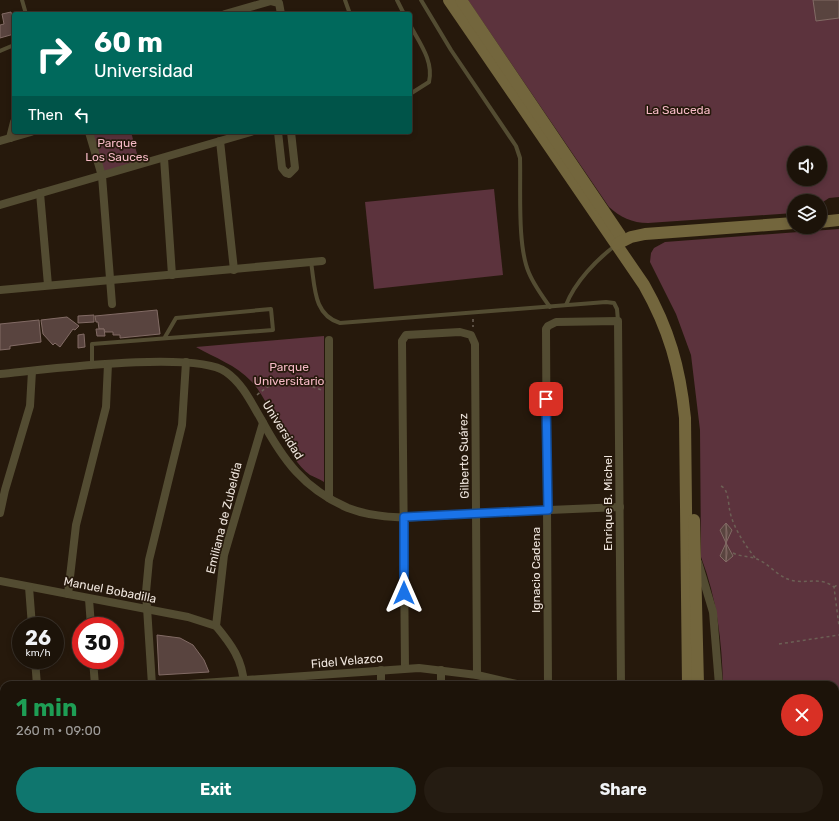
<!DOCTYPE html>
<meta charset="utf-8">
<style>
body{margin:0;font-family:Rubik,sans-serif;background:#251c12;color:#f1f3f6;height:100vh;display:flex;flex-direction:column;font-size:15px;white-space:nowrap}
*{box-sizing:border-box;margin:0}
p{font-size:13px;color:#a09e9c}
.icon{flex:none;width:22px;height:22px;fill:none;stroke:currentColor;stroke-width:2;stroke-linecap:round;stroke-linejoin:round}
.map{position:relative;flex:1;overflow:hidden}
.drawer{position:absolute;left:0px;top:681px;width:839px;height:140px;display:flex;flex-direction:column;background:#1c1309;border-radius:12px 12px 0 0;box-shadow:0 2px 6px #0003,0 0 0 1px #3a322a}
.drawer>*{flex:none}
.banner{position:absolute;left:12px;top:12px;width:400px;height:122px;border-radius:4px;box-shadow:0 2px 6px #0003,0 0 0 1px #3a322a;background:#00695c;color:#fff;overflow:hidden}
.fabs{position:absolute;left:787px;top:146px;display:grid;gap:8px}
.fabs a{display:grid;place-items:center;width:40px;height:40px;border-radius:50%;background:#1c1309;box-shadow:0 2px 6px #0003,0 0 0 1px #3a322a;font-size:20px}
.speed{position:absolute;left:12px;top:617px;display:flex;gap:8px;font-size:20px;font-weight:700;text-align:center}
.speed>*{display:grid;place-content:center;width:52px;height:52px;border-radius:50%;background:#1c1309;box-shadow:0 2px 6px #0003,0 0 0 1px #3a322a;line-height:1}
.speed small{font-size:10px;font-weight:400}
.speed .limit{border:6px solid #d22;background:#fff;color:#111}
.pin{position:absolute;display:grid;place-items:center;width:34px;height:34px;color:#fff;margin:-17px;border-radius:8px;box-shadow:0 2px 6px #0006}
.me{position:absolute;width:44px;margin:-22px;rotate:0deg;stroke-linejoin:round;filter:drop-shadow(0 0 3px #0008)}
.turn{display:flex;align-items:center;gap:14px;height:84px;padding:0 16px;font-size:18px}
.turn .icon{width:52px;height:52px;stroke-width:2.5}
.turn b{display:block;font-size:28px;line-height:34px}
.then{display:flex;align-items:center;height:38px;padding:0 16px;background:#0003;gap:8px;font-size:15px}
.round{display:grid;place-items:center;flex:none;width:42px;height:42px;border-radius:21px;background:#251c12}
.headline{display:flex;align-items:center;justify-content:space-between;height:68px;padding:0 16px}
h1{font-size:24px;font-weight:700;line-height:30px;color:#1e9e55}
.cta{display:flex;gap:8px;margin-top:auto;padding:8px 16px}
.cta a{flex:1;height:46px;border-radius:24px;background:#0f766e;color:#fff;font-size:16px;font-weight:700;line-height:46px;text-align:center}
.cta a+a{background:#251c12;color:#f1f3f6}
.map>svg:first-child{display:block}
.green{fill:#5c333d;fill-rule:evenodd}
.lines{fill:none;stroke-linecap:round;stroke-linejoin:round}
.canal{stroke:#506021;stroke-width:9}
.building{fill:#59443f;stroke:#826b65}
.path{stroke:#6c6055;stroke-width:1.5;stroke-dasharray:3 3;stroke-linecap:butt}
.lane{stroke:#534c32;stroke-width:4}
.street{stroke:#534c32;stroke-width:8}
.secondary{stroke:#73663d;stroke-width:12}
.route-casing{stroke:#114b97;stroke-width:10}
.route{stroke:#1a73e8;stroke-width:7}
.labels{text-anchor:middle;stroke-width:3.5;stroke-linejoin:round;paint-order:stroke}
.park-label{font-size:12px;fill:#f6bac6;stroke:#26190c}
.street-label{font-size:12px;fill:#efe5dd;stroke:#26190c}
</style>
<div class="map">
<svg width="839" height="821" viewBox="0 0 839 821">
<rect width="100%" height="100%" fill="#26190c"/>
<g class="green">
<path d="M 468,0 L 839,0 L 839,197 L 829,198 L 820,204 L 820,201 L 794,201 L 794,213 L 648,223 C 632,223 620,217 609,207 ZM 794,153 L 820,153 L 820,179 L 794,179 Z"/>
<polygon points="92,132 131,132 139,161 103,172"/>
<polygon points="494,189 503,275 374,289 365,202"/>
<path d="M 839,229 L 839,721 L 835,720 L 835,685 L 723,685 C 722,641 717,599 701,557 L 700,430 L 691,355 L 676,314 L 650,262 L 651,253 L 654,248 L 665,242 Z"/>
<path d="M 324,336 L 324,482 C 320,479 314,477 310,475 C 284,457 274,405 251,381 C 236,365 215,358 196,347 Z"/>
</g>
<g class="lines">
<polyline class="canal" points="835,745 839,746"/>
</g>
<g class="building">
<polygon points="813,0 839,0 839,18 816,21"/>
<polygon points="11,12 12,17 14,16 14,34 0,38 0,25 4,24 2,14"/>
<polygon points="157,310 160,334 120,338 120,335 113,335 113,332 105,332 104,329 99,329 98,322 96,322 95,316"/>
<polygon points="94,315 94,322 78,323 78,316"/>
<polygon points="67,317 79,326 75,330 73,329 60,347 55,343 53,345 43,334 41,320"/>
<polygon points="39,320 41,342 10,346 10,349 0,350 0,324"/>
<polygon points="96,329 104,329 105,336 97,336"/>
<polygon points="84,334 85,347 78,348 78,335"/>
<polygon points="726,523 726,543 720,530"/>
<polygon points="726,523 732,530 726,543 727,533"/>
<polygon points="726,543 726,562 720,556"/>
<polygon points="726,543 733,556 726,562 727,553"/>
<polygon points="157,635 180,638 193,645 204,660 209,672 159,675"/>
<polygon points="749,817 804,817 804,821 741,821 749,821"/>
</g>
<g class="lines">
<g class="path">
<polyline points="473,319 473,327"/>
<path d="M 257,395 C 281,374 295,381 322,390"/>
<path d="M 721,486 C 729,490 728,503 730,512 C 734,529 745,545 756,559"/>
<path d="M 733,553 C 741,557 749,556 757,559 C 770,564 779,579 795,581 C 809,583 821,577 834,587 L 839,626"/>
<polyline points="834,587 839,584"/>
<polyline points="779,644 839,635"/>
</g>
<g class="lane">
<polyline points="22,0 26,14"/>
<polyline points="345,0 350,14"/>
<polyline points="397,0 404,14"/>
<path d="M 421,0 L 451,50 L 516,146 L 520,158 C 521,189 517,246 529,273 C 534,285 542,296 550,307"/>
<path d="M 410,25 C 419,42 434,61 429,82 L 410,94"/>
<polyline points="0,51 14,45"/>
<path d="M 311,262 C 315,286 313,315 340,323 L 606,302 L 614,303 L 617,309 L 618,321"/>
<path d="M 566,305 C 575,282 596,260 616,245"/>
<polyline points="92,366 92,344 273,330 271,309 176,318 165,337"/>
</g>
<g class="street">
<polyline points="225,14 271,1 279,3 281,14"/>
<polyline points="89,132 102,176 112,304"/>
<polyline points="278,132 282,168 286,173 289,174 295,168 291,132"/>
<polyline points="10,138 14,122"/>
<polyline points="0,141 31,132"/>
<polyline points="220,141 234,270"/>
<polyline points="164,158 172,275"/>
<polyline points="40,193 48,285"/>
<polyline points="0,205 251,132"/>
<polyline points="0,290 322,261"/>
<path d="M 0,374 C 43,370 195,350 226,372 C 242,383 251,402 261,419 C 283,460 304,489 348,508 C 389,524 436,515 478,513 C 526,511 573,509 620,507"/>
<polyline points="329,498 329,340"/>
<polyline points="0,513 5,490 30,406 32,371"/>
<polyline points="698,562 713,612 719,685"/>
<polyline points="0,581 188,617 216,626"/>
<polyline points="29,587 32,626"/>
<polyline points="68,594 76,525 106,407 108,364"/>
<polyline points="89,599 91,626"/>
<polyline points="35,660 37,685"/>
<polyline points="93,660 95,685"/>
<polyline points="405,668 402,341 406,335 460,332 471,335 475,344 477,675"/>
<polyline points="152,685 146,592 149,560 182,425 186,362"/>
<polyline points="174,685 419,668 477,675 521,685"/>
<path d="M 244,685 C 243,660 231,644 216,626 L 224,555 L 263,423"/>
<polyline points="381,685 381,670"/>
<polyline points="441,685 441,670"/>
<polyline points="548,685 546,329 548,326 556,322 618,321 621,685"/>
<polyline points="0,695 4,695"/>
<polyline points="835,730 839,731"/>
<polyline points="60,817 60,821"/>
<polyline points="196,817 196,821"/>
<polyline points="252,817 253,821"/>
<polyline points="311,817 311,821"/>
<polyline points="381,821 381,817"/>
<polyline points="438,821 438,817"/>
<polyline points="497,821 497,817"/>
<polyline points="555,821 555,817"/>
<polyline points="612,821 612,817"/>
<polyline points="720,821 720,817"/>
</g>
<g class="secondary">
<path d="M 449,0 L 644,285 C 669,329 680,368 685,418 L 688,685"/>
<polyline points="461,0 620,235"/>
<polyline points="820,222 839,220"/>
<polyline points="617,244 631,237 645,234 794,223"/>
<polyline points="694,520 698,685"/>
<polyline points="690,817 691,821"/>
<polyline points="699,817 699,821"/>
</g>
</g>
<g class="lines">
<defs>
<polyline id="route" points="404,593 404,517 548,510 546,399"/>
</defs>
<use href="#route" class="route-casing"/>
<use href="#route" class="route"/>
</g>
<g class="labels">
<g class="park-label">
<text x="678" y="114">La Sauceda</text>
<text x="117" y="147">Parque<tspan x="117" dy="14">Los Sauces</tspan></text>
<text x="289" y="371">Parque<tspan x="289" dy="14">Universitario</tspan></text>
</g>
<g class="street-label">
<text transform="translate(283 430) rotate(58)" y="4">Universidad</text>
<text transform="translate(464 456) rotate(-91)" y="4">Gilberto Suárez</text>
<text transform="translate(608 503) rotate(-90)" y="4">Enrique B. Michel</text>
<text transform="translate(224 518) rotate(-76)" y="4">Emiliana de Zubeldia</text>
<text transform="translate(536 570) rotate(-90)" y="4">Ignacio Cadena</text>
<text transform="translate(110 590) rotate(11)" y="4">Manuel Bobadilla</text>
<text transform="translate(347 661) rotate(-5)" y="4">Fidel Velazco</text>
</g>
</g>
</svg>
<div class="fabs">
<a><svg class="icon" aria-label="sound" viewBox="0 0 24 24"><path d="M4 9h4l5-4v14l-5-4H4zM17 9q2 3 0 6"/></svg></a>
<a><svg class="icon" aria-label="layers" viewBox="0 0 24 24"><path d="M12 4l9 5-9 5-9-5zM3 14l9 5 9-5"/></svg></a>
</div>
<div class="speed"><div>26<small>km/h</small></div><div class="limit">30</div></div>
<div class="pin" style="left:546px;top:399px;background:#d93025"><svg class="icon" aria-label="arrive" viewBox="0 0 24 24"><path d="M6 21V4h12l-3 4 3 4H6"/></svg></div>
<svg class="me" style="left:404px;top:593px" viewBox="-20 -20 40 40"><path d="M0-17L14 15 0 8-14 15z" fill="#1a73e8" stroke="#fff" stroke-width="4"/></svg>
<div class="banner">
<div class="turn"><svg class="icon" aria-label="right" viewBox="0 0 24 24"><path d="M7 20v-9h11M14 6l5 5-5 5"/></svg><div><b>60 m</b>Universidad</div></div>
<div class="then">Then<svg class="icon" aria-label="left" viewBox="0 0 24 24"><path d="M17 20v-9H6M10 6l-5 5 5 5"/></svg></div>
</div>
<section class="drawer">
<div class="headline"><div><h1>1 min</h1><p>260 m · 09:00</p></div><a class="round" style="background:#d93025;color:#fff"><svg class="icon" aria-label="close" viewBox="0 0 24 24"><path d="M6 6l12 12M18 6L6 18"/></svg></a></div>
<div class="cta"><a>Exit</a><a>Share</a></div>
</section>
</div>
